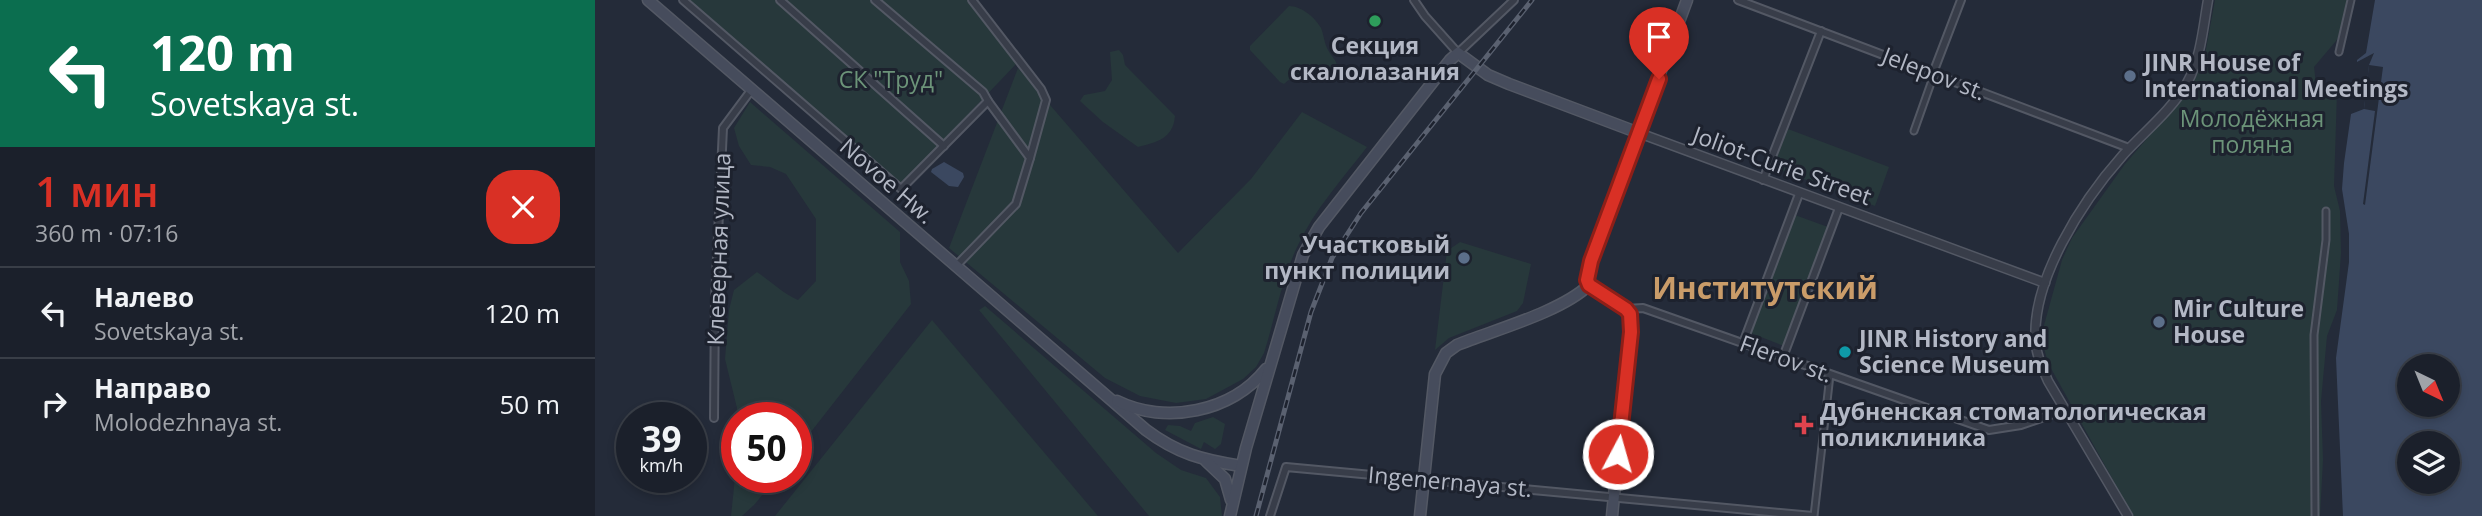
<!DOCTYPE html>
<html lang="ru">
<meta charset="utf-8">
<style>
body{margin:0;font-family:"Open Sans",sans-serif;background:#282d37;color:#f1f3f6;height:100vh;display:flex;flex-direction:column;font-size:26px;white-space:nowrap}
*{box-sizing:border-box;margin:0}
p{font-size:23px;color:#a0a3a9}
.icon{flex:none;width:38px;height:38px;fill:none;stroke:currentColor;stroke-width:2;stroke-linecap:round;stroke-linejoin:round}
.map{position:relative;flex:1;overflow:hidden}
.sheet{display:flex;flex-direction:column;background:#1b202b;width:595px}
.sheet>*{flex:none}
.guide{background:#0b6e4f;color:#fff;overflow:hidden}
.needle{width:46px;rotate:137deg}
.buttons{position:absolute;left:1802px;top:354px;display:grid;gap:14px}
.buttons a{display:grid;place-items:center;width:63px;height:63px;border-radius:50%;background:#1b202b;box-shadow:0 4px 10px #0003,0 0 0 2px #393e47;font-size:35px}
.speed{position:absolute;left:21px;top:402px;display:flex;gap:14px;font-size:35px;font-weight:700;text-align:center}
.speed>*{display:grid;place-content:center;width:91px;height:91px;border-radius:50%;background:#1b202b;box-shadow:0 4px 10px #0003,0 0 0 2px #393e47;line-height:1}
.speed small{font-size:18px;font-weight:400}
.speed .limit{border:10px solid #d22;background:#fff;color:#111}
.pin{position:absolute;display:grid;place-items:center;width:60px;height:60px;color:#fff;margin:-72px -30px;border-radius:50% 50% 50% 0;rotate:-45deg;box-shadow:0 0 7px #0007}
.pin .icon{rotate:45deg}
.me{position:absolute;width:77px;margin:-38px;rotate:6deg;stroke-linejoin:round;filter:drop-shadow(0 0 5px #0008)}
.turn{display:flex;align-items:center;gap:24px;height:147px;padding:0 35px;font-size:32px}
.turn .icon{width:91px;height:91px;stroke-width:2.5}
.turn b{display:block;font-size:49px;line-height:60px}
.round{display:grid;place-items:center;flex:none;width:74px;height:74px;border-radius:28px;background:#282d37}
.overview{display:flex;align-items:center;justify-content:space-between;height:119px;padding:0 35px}
h1{font-size:42px;font-weight:600;line-height:52px;color:#d93025}
ul{padding:0;list-style:none}
li{display:flex;align-items:center;gap:21px;height:91px;padding:0 35px;border-top:2px solid #393e47}
li div{flex:1}
li b{display:block;font-size:26px}
li em{font-style:normal}
main{display:flex;flex:1;min-height:0}
.map>svg:first-child{display:block}
.green{fill:#27383b}
.water{fill:#3b4860;fill-rule:evenodd}
.pier{fill:#242b39}
.lines{fill:none;stroke-linecap:round;stroke-linejoin:round}
.pedestrian-casing{stroke:#535864;stroke-width:9}
.minor-casing{stroke:#535864;stroke-width:10}
.tertiary-casing{stroke:#535864;stroke-width:11}
.secondary-casing{stroke:#535864;stroke-width:13}
.pedestrian{stroke:#383d49;stroke-width:5}
.minor{stroke:#383d49;stroke-width:6}
.tertiary{stroke:#383d49;stroke-width:8}
.secondary{stroke:#464c5c;stroke-width:10}
.rail-casing{stroke:#5a6170;stroke-width:5}
.rail{stroke:#1d222e;stroke-width:2.5;stroke-dasharray:8;stroke-linecap:butt}
.route-casing{stroke:#8d1f18;stroke-width:18}
.route{stroke:#d93025;stroke-width:12}
.leisure-dot{fill:#2e9e5b;stroke:#1d222e;stroke-width:2.5}
.service-dot{fill:#5c6f8a;stroke:#1d222e;stroke-width:2.5}
.culture-dot{fill:#0f9aa8;stroke:#1d222e;stroke-width:2.5}
.health-dot{fill:#e0444e;stroke:#1d222e;stroke-width:2.5}
.labels{text-anchor:middle;stroke-width:6;stroke-linejoin:round;paint-order:stroke}
.poi-label{font-size:23px;font-weight:bold;fill:#b3b8c5;stroke:#1d222e;text-anchor:start}
.street-label{font-size:23px;fill:#b3b8c5;stroke:#1d222e}
.park-label{font-size:23px;fill:#6c9479;stroke:#1d222e}
.district-label{font-size:30px;font-weight:bold;fill:#ca9c69;stroke:#1d222e}
</style>
<main>
<section class="sheet">
<div class="guide">
<div class="turn"><svg class="icon" aria-label="left" viewBox="0 0 24 24"><path d="M17 20v-9H6M10 6l-5 5 5 5"/></svg><div><b>120 m</b>Sovetskaya st.</div></div>
</div>
<div class="overview"><div><h1>1 мин</h1><p>360 m · 07:16</p></div><a class="round" style="background:#d93025;color:#fff"><svg class="icon" aria-label="close" viewBox="0 0 24 24"><path d="M6 6l12 12M18 6L6 18"/></svg></a></div>
<ul>
<li><svg class="icon" aria-label="left" viewBox="0 0 24 24"><path d="M17 20v-9H6M10 6l-5 5 5 5"/></svg><div><b>Налево</b><p>Sovetskaya st.</p></div><em>120 m</em></li>
<li><svg class="icon" aria-label="right" viewBox="0 0 24 24"><path d="M7 20v-9h11M14 6l5 5-5 5"/></svg><div><b>Направо</b><p>Molodezhnaya st.</p></div><em>50 m</em></li>
</ul>
</section>
<div class="map">
<svg width="1887" height="516" viewBox="0 0 1887 516">
<rect width="100%" height="100%" fill="#242b39"/>
<g class="green">
<polygon points="83,0 375,0 423,62 301,190"/>
<polygon points="1620,0 1754,0 1746,35 1719,67 1721,84 1733,85 1742,92 1739,186 1745,211 1746,253 1742,310 1732,336 1726,401 1728,460 1725,516 1538,516 1453,363 1449,348 1448,329 1467,260 1477,238 1530,164 1594,90 1609,60"/>
<path d="M 694,6 C 706,6 720,17 726,28 C 729,35 729,43 733,50 C 737,58 743,60 742,70 L 727,81 L 718,83 C 709,75 698,75 689,84 L 685,82 L 655,50 L 655,46 Z"/>
<path d="M 524,50 L 528,55 L 530,65 L 580,116 C 578,139 562,142 543,147 L 508,122 L 485,101 L 489,95 L 510,91 L 517,80 L 515,52 Z"/>
<path d="M 423,68 L 583,253 L 656,179 L 707,112 L 772,147 C 748,178 720,209 703,245 C 687,278 680,318 669,353 L 661,367 L 648,379 L 611,399 L 581,403 L 545,396 L 510,378 L 354,248 Z"/>
<path d="M 155,102 L 305,232 L 305,262 L 314,281 L 316,304 L 201,451 L 201,418 L 142,418 L 142,408 L 130,359 L 134,310 L 139,290 L 162,272 C 177,282 187,293 203,300 L 221,281 L 221,219 L 191,174 L 175,167 L 156,165 L 144,146 L 139,128 Z"/>
<polygon points="1193,129 1294,167 1280,206 1178,167"/>
<polygon points="1200,215 1233,227 1189,346 1156,333"/>
<polygon points="865,242 936,264 928,303 922,311 854,338 840,350 852,251"/>
<polygon points="390,306 561,453 586,470 611,478 625,497 627,516 554,516 384,310"/>
<polygon points="337,320 503,516 180,516"/>
<polygon points="618,417 630,424 626,444 620,449 609,442 606,449 570,430 573,425 585,426 596,431 600,423"/>
<polygon points="142,420 142,478 181,478 160,504 147,516 136,516 141,468"/>
</g>
<g class="water">
<path d="M 1780,0 L 1887,0 L 1887,516 L 1748,516 L 1741,358 L 1754,262 L 1754,234 L 1747,189 L 1749,163 L 1756,114 L 1769,109 L 1774,65 L 1779,53 L 1762,62 L 1762,60 L 1771,53 ZM 1815,366 L 1853,366 L 1853,404 L 1815,404 ZM 1815,443 L 1853,443 L 1853,481 L 1815,481 Z"/>
<polygon points="349,162 368,173 369,177 363,187 354,186 336,172 337,169"/>
</g>
<polygon class="pier" points="1774,65 1788,67 1770,205 1768,204 1780,111 1769,109"/>
<g class="lines">
<defs>
<g id="pedestrian">
<polyline points="1744,52 1756,0"/>
<polyline points="1319,131 1336,83 1338,73"/>
<polyline points="1219,516 1235,375"/>
<polyline points="1720,516 1719,335 1731,240 1731,211"/>
</g>
<g id="minor">
<polyline points="88,0 306,189 393,101 435,158 421,204 361,266"/>
<polyline points="185,0 349,146"/>
<polyline points="280,0 388,92 393,101"/>
<polyline points="377,0 446,89 451,100 435,158"/>
<polyline points="819,0 830,16 863,53 919,0"/>
<polyline points="1143,0 1534,148"/>
<polyline points="1338,73 1366,0"/>
<polyline points="1168,180 1226,31"/>
<polyline points="1031,309 1048,308 1394,430 1426,425 1470,410"/>
<polyline points="1148,343 1204,194"/>
<polyline points="1188,357 1244,208"/>
<polyline points="119,418 120,299 128,128 157,89"/>
<polyline points="675,516 691,467 1218,516"/>
</g>
<g id="tertiary">
<polyline points="1044,133 1450,283"/>
<path d="M 1533,516 L 1453,381 C 1448,369 1442,358 1441,345 C 1434,282 1488,200 1528,155 C 1550,131 1576,111 1592,83 C 1606,58 1608,28 1613,0"/>
</g>
<g id="secondary">
<path d="M 53,0 L 551,430 C 583,454 608,460 646,466"/>
<polyline points="994,285 992,280 996,261 1092,0"/>
<polyline points="994,285 1031,309 1036,321 1017,516"/>
<path d="M 522,401 C 570,425 637,412 671,369"/>
<polyline points="611,461 630,479 636,500"/>
<polyline points="635,516 651,448 708,255 724,227 855,60 863,53 893,75 914,84 1044,133"/>
<path d="M 825,516 L 840,374 L 851,353 L 862,345 C 899,330 966,312 994,285"/>
</g>
</defs>
<use href="#pedestrian" class="pedestrian-casing"/>
<use href="#minor" class="minor-casing"/>
<use href="#tertiary" class="tertiary-casing"/>
<use href="#secondary" class="secondary-casing"/>
<use href="#pedestrian" class="pedestrian"/>
<use href="#minor" class="minor"/>
<use href="#tertiary" class="tertiary"/>
<use href="#secondary" class="secondary"/>
<defs>
<polyline id="rail" points="661,516 716,312 737,258 766,213 937,0"/>
</defs>
<use href="#rail" class="rail-casing"/>
<use href="#rail" class="rail"/>
</g>
<g class="lines">
<defs>
<polyline id="route" points="1023,454 1036,332 1035,314 1031,309 994,285 992,280 996,261 1064,79"/>
</defs>
<use href="#route" class="route-casing"/>
<use href="#route" class="route"/>
</g>
<circle class="leisure-dot" cx="780" cy="21" r="7"/>
<g class="service-dot">
<circle cx="1535" cy="76" r="7"/>
<circle cx="869" cy="258" r="7"/>
<circle cx="1564" cy="322" r="7"/>
</g>
<circle class="culture-dot" cx="1250" cy="352" r="7"/>
<path class="health-dot" d="M1205.5 414.5h7v7h7v7h-7v7h-7v-7h-7v-7h7z"/>
<g class="labels">
<g class="poi-label">
<text x="780" y="54" text-anchor="middle">Секция<tspan x="780" dy="26">скалолазания</tspan></text>
<text x="1549" y="71">JINR House of<tspan x="1549" dy="26">International Meetings</tspan></text>
<text x="855" y="253" text-anchor="end">Участковый<tspan x="855" dy="26">пункт полиции</tspan></text>
<text x="1578" y="317">Mir Culture<tspan x="1578" dy="26">House</tspan></text>
<text x="1264" y="347">JINR History and<tspan x="1264" dy="26">Science Museum</tspan></text>
<text x="1225" y="420">Дубненская стоматологическая<tspan x="1225" dy="26">поликлиника</tspan></text>
</g>
<g class="street-label">
<text transform="translate(1339 74) rotate(21)" y="8">Jelepov st.</text>
<text transform="translate(1187 166) rotate(20)" y="8">Joliot-Curie Street</text>
<text transform="translate(292 181) rotate(41)" y="8">Novoe Hw.</text>
<text transform="translate(124 249) rotate(-88)" y="8">Клеверная улица</text>
<text transform="translate(1191 359) rotate(20)" y="8">Flerov st.</text>
<text transform="translate(855 482) rotate(5)" y="8">Ingenernaya st.</text>
</g>
<g class="park-label">
<text x="296" y="88">СК "Труд"</text>
<text x="1657" y="127">Молодёжная<tspan x="1657" dy="26">поляна</tspan></text>
</g>
<g class="district-label">
<text x="1170" y="299">Институтский</text>
</g>
</g>
</svg>
<div class="buttons">
<a><svg class="needle" viewBox="-14 -14 28 28"><path d="M0-13l5 13h-10z" fill="#e53935"/><path d="M0 13l5-13h-10z" fill="#a0a3a9"/></svg></a>
<a><svg class="icon" aria-label="layers" viewBox="0 0 24 24"><path d="M12 4l9 5-9 5-9-5zM3 14l9 5 9-5"/></svg></a>
</div>
<div class="speed"><div>39<small>km/h</small></div><div class="limit">50</div></div>
<div class="pin" style="left:1064px;top:79px;background:#d93025"><svg class="icon" aria-label="arrive" viewBox="0 0 24 24"><path d="M6 21V4h12l-3 4 3 4H6"/></svg></div>
<svg class="me" style="left:1023px;top:454px" viewBox="-20 -20 40 40"><circle r="17" fill="#d93025" stroke="#fff" stroke-width="3"/><path d="M0-11L8 9 0 5-8 9z" fill="#fff"/></svg>
</div>
</main>
